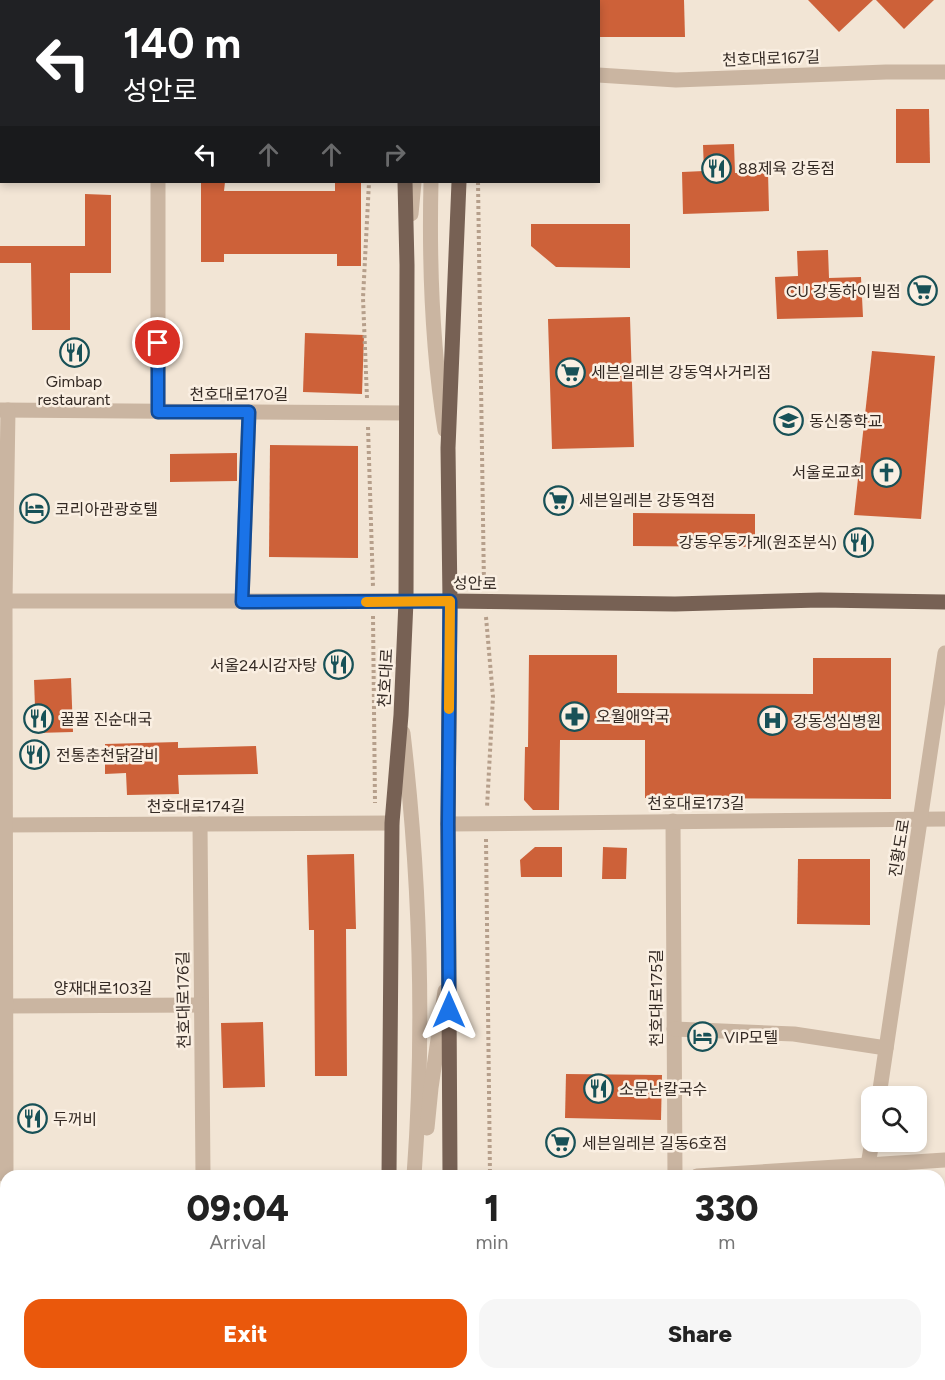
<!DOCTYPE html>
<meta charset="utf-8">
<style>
body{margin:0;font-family:Figtree,"Noto Sans KR",sans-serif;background:#f6f6f6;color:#222;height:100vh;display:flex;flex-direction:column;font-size:22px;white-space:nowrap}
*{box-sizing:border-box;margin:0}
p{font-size:20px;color:#767676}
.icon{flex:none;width:33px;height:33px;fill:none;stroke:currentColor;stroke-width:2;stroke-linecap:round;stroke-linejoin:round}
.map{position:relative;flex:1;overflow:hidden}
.panel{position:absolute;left:0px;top:1170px;width:945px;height:210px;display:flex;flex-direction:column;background:#fff;border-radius:18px 18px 0 0;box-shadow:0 3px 9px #0003}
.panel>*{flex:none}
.top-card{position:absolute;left:0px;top:0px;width:600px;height:183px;box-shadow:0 3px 9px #0003;background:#202124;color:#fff;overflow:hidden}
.tools{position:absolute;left:861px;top:1086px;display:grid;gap:12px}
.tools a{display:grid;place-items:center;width:66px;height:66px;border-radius:12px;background:#fff;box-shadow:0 3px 9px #0003;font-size:30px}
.pin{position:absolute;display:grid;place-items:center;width:51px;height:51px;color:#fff;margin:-26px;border:3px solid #fff;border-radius:50%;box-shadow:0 2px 6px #0007}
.me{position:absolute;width:66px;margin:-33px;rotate:0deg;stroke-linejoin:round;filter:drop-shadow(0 0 4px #0008)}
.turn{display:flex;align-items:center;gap:21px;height:126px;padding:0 24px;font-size:27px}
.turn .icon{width:78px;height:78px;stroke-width:2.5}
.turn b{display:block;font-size:42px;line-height:51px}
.lanes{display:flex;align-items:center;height:57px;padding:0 24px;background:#0003;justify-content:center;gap:30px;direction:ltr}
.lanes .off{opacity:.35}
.eta{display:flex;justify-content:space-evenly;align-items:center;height:102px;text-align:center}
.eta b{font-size:36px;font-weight:800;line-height:42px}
.button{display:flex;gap:12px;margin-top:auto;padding:12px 24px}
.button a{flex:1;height:69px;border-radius:18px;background:#ea580c;color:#fff;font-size:24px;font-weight:800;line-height:69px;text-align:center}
.button a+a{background:#f6f6f6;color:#222}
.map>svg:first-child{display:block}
.building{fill:#cd6139}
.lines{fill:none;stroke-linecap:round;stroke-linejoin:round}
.path{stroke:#b69f8b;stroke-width:4;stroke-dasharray:3 3;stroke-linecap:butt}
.minor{stroke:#cab5a1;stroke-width:15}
.major{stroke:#776154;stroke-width:15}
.route-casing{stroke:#114b97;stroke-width:15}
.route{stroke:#1a73e8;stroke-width:10}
.slow{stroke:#f59e0b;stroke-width:10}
.labels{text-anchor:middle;stroke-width:5;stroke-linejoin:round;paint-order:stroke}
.street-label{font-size:16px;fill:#342a24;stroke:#faefe2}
.poi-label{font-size:16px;fill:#342a24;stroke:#faefe2;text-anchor:start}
</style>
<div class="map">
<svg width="945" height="1380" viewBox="0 0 945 1380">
<rect width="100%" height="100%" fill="#f2e5d5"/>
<g class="building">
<polygon points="598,0 684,0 685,37 598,37"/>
<polygon points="808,0 873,0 839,32"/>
<polygon points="876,0 934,0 904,29"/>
<polygon points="896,109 929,109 930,163 896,163"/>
<polygon points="734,144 735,173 768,172 769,211 683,214 682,172 704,171 703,145"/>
<polygon points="201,182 225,182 224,191 335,191 335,182 361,182 361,266 337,266 337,254 224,254 224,262 201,262"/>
<polygon points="85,194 111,195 111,273 70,273 70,330 32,330 31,263 0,263 0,246 85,246"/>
<polygon points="531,224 630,224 630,268 556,267 531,246"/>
<polygon points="828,250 829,278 861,277 863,317 777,319 775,277 798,276 797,251"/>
<polygon points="630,317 634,447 552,449 548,319"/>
<polygon points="305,333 364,335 362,394 303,392"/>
<polygon points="872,351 935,356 921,519 854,515"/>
<polygon points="270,445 358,446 358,558 269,557"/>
<polygon points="237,453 237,481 170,482 170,454"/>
<polygon points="633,513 755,514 755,547 633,546"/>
<polygon points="529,655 617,655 617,693 813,694 813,658 891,658 891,799 645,798 645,740 560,740 559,810 533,810 524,800 525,747 528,747"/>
<polygon points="71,678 73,732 36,733 34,680"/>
<polygon points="178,742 178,748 256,746 258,774 178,775 179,794 127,795 126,773 105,774 105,744"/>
<polygon points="535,847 562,847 562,877 521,877 520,860"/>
<polygon points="603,847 627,848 626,879 602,879"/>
<polygon points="354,854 356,929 346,929 347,1076 315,1076 314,930 309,930 307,855"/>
<polygon points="798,859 870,859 870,925 797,924"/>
<polygon points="263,1022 265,1087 223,1088 221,1023"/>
<polygon points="566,1074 662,1075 661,1120 565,1118"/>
</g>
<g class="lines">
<g class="path">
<polyline points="369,2 369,0"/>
<polyline points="484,2 484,0"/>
<polyline points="478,182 484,586"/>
<polyline points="367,398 363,298 369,182"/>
<polyline points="368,427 373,587"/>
<polyline points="373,616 375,803"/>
<polyline points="486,617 493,697 487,807"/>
<polyline points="486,839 490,1176"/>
<polyline points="472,1380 472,1374"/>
</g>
<g class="minor">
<polyline points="61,2 61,0"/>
<polyline points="112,2 113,0"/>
<polyline points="177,2 177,0"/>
<polyline points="426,2 426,0"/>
<polyline points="0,60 2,60"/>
<polyline points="598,75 676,80 886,72 945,72"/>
<polyline points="0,161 2,161"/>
<polyline points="158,182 158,412"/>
<path d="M 431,182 C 429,265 432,348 445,430"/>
<polyline points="411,214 414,182"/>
<polyline points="0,410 406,413"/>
<polyline points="0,601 450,601"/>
<polyline points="242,601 249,412"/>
<path d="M 403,733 C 420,880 425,1028 414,1176"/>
<polyline points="673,821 675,1176"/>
<polyline points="200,824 203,1176"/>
<polyline points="448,824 945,819"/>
<polyline points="0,825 392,823"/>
<polyline points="6,1006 201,1005"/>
<polyline points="674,1029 794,1034 886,1048"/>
<polyline points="879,1096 945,653"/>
<polyline points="427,1128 431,1088 445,991"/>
<polyline points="6,1176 5,601 8,410"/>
<polyline points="697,1176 945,1160"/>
<polyline points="866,1176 872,1142"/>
<polyline points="0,1227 6,1226"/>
<polyline points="939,1357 945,1357"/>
<polyline points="7,1374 7,1380"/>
<polyline points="416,1380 416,1374"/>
<polyline points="603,1380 665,1374"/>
<polyline points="834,1380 835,1374"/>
</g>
<g class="major">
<polyline points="403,0 403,2"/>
<polyline points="461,0 461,2"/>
<polyline points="450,601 675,604 820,600 945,602"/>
<polyline points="389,1176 392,823 401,715 406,601 407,265 405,182"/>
<polyline points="450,1176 448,824 450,601 448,448 459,182"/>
<polyline points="387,1380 387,1374"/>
<polyline points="447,1380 447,1374"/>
</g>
</g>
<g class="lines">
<defs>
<polyline id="route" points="158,343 158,412 249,412 242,602 450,601 448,824 449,1010"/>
</defs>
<use href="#route" class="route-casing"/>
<use href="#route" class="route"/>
<polyline class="slow" points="366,602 450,601 449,709"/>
</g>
<defs>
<symbol id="restaurant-ring" viewBox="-11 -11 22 22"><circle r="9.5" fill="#faefe2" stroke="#185157" stroke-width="1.5"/><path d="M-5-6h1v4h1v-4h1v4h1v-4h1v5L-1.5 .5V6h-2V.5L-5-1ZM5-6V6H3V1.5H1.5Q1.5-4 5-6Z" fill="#185157"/></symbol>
<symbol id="supermarket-ring" viewBox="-11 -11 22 22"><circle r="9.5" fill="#faefe2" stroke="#185157" stroke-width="1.5"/><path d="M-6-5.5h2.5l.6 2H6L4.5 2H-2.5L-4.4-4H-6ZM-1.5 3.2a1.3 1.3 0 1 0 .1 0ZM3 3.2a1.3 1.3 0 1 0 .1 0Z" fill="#185157"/></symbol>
<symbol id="school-ring" viewBox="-11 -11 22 22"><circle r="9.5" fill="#faefe2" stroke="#185157" stroke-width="1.5"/><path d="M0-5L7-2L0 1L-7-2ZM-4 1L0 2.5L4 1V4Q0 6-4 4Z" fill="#185157"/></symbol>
<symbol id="church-ring" viewBox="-11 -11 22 22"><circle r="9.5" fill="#faefe2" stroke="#185157" stroke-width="1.5"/><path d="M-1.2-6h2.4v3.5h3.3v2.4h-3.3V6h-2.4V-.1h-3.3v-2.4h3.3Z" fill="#185157"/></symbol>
<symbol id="hotel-ring" viewBox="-11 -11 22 22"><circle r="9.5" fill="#faefe2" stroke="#185157" stroke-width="1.5"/><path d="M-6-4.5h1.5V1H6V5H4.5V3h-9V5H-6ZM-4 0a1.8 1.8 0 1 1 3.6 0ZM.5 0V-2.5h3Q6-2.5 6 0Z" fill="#185157"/></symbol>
<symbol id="pharmacy-ring" viewBox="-11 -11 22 22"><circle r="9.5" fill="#faefe2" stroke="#185157" stroke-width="1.5"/><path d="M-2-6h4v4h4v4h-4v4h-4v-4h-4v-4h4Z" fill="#185157"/></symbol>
<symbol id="hospital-ring" viewBox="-11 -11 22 22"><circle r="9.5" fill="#faefe2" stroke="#185157" stroke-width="1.5"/><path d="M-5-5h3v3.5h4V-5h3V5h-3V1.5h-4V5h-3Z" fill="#185157"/></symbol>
</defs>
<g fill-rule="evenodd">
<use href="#restaurant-ring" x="700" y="152" width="33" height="33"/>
<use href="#supermarket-ring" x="906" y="274" width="33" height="33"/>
<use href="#restaurant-ring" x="58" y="336" width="33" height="33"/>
<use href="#supermarket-ring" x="554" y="356" width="33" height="33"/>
<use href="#school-ring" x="772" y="404" width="33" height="33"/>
<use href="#church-ring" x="870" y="456" width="33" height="33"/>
<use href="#supermarket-ring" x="542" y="484" width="33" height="33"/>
<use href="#hotel-ring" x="18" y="492" width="33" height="33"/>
<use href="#restaurant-ring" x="842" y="526" width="33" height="33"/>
<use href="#restaurant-ring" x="322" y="648" width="33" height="33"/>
<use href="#pharmacy-ring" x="558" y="700" width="33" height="33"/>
<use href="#restaurant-ring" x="22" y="702" width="33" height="33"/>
<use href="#hospital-ring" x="756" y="704" width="33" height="33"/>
<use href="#restaurant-ring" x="18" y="738" width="33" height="33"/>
<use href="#hotel-ring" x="686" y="1020" width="33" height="33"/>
<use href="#restaurant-ring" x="582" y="1072" width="33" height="33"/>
<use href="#restaurant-ring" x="16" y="1102" width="33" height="33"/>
<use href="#supermarket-ring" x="544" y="1126" width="33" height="33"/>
</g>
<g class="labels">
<g class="street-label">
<text transform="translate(771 58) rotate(-2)" y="6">천호대로167길</text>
<text x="239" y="400">천호대로170길</text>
<text transform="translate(475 583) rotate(1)" y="6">성안로</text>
<text transform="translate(385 678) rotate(-87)" y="6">천호대로</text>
<text x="696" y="809">천호대로173길</text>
<text x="196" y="812">천호대로174길</text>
<text transform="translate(899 848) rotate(-81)" y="6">진황도로</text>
<text x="103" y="994">양재대로103길</text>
<text transform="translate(656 998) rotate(-90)" y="6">천호대로175길</text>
<text transform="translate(183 1000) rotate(-91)" y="6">천호대로176길</text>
</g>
<g class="poi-label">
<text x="738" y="174">88제육 강동점</text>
<text x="901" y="297" text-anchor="end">CU 강동하이빌점</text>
<text x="591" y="378">세븐일레븐 강동역사거리점</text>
<text x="74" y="387" text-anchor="middle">Gimbap<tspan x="74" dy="18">restaurant</tspan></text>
<text x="809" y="427">동신중학교</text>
<text x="865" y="478" text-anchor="end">서울로교회</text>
<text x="579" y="506">세븐일레븐 강동역점</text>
<text x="55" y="515">코리아관광호텔</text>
<text x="837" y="548" text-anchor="end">강동우동가게(원조분식)</text>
<text x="317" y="671" text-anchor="end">서울24시감자탕</text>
<text x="596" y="722">오월애약국</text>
<text x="60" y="725">꿀꿀 진순대국</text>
<text x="793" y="727">강동성심병원</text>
<text x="56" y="761">전통춘천닭갈비</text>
<text x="724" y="1043">VIP모텔</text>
<text x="619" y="1095">소문난칼국수</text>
<text x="53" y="1125">두꺼비</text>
<text x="582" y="1149">세븐일레븐 길동6호점</text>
</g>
</g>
</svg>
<div class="tools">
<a><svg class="icon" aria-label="search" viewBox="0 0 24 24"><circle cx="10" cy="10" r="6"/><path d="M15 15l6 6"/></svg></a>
</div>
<div class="pin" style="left:158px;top:343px;background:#d93025"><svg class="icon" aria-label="arrive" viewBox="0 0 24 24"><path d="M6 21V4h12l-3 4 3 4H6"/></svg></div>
<svg class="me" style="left:449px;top:1010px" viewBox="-20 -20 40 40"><path d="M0-17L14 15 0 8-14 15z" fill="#1a73e8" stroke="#fff" stroke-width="4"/></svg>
<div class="top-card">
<div class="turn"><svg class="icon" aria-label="left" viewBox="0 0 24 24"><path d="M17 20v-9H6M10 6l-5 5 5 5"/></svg><div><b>140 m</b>성안로</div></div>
<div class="lanes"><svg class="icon" aria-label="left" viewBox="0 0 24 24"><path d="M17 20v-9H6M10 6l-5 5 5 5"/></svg><svg class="icon off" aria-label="ahead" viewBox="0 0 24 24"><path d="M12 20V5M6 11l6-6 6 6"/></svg><svg class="icon off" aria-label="ahead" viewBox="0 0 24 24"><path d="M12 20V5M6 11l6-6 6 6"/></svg><svg class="icon off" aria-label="right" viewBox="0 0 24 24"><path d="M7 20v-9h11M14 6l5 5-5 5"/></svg></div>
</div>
<section class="panel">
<div class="eta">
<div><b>09:04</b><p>Arrival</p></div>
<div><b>1</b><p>min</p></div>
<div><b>330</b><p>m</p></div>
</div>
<div class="button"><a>Exit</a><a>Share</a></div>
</section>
</div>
